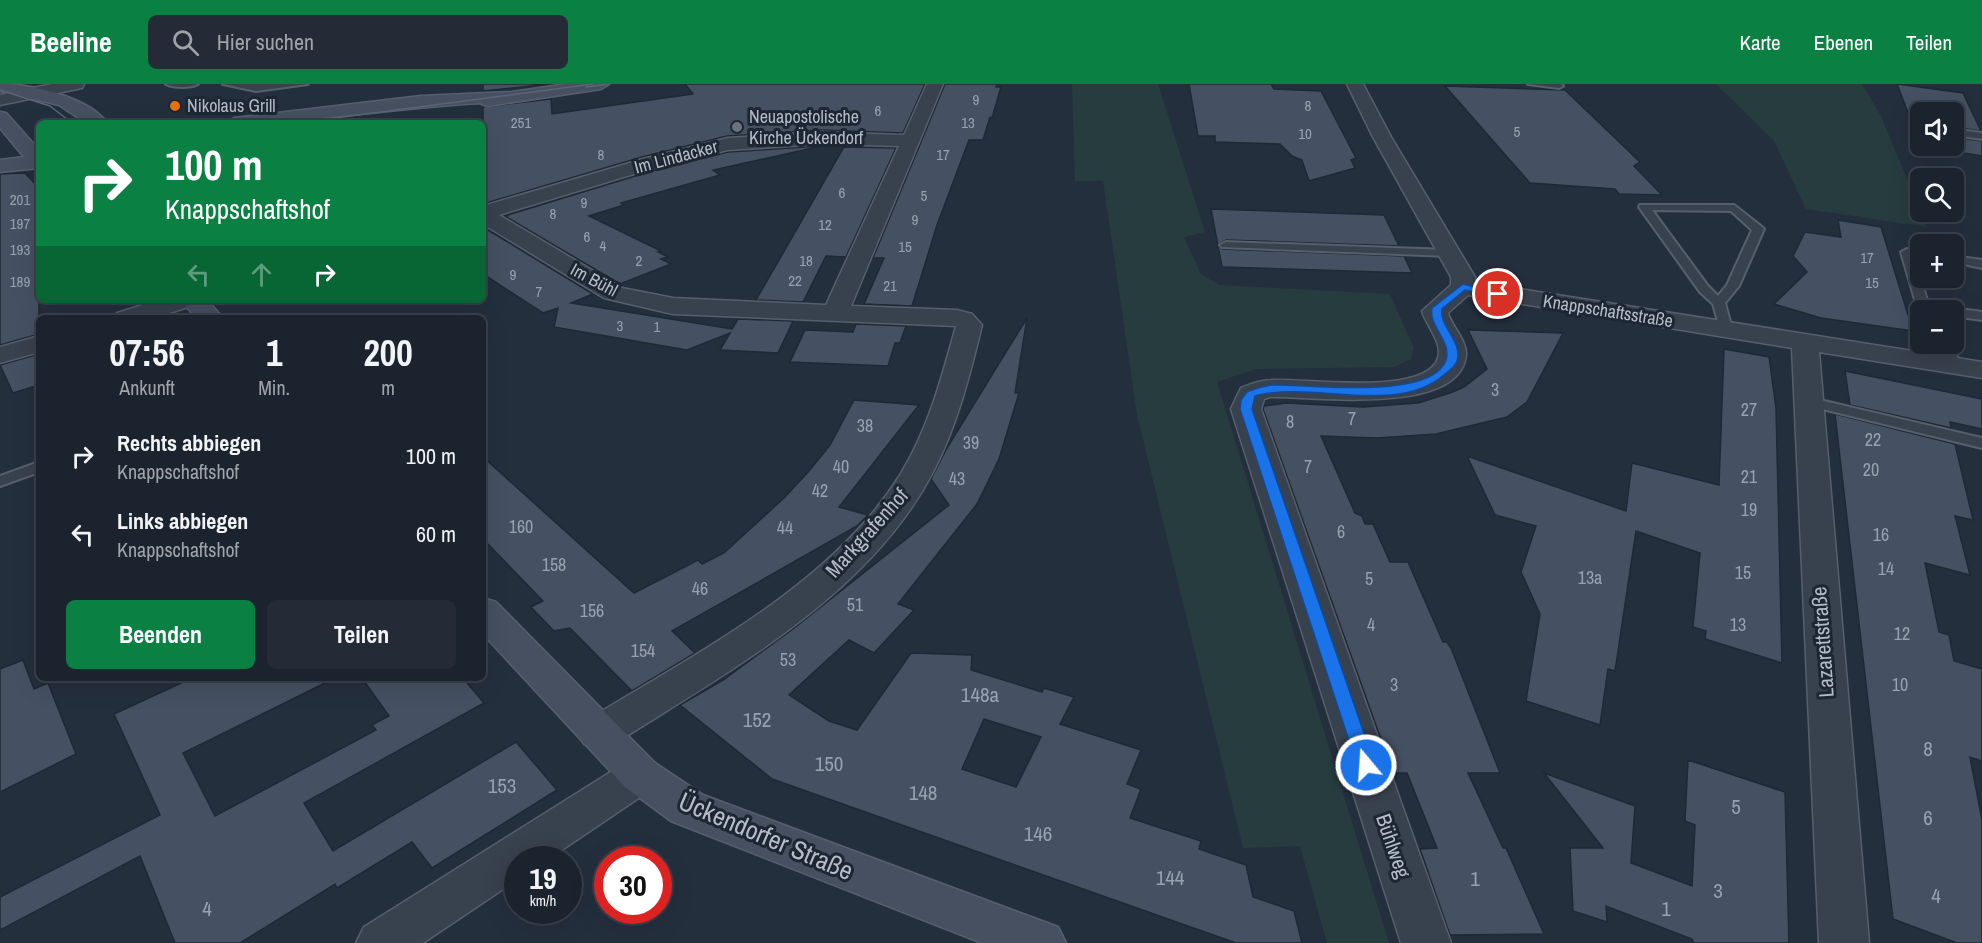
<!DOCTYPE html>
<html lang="de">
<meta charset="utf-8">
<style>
body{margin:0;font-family:"Archivo Narrow",sans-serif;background:#242b36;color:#f1f3f6;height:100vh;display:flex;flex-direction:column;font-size:22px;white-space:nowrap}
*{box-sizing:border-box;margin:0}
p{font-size:20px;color:#a0a4aa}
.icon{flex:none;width:33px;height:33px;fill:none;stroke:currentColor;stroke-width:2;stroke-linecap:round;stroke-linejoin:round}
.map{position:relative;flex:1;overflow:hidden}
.drawer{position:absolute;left:36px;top:231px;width:450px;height:366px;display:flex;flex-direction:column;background:#1b232e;border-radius:9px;box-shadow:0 6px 24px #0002,0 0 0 2px #39404a}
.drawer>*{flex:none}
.hud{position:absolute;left:36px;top:36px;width:450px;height:183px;border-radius:9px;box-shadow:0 6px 24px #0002,0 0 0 2px #39404a;background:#0b8043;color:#fff;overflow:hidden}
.fabs{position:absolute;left:1910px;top:18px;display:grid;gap:12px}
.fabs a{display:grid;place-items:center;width:54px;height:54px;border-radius:9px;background:#1b232e;box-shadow:0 6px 24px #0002,0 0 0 2px #39404a;font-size:30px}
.speed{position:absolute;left:504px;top:762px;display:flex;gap:12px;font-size:30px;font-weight:700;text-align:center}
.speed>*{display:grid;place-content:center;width:78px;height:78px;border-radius:50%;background:#1b232e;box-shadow:0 6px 24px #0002,0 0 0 2px #39404a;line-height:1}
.speed small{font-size:15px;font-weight:400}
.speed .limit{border:9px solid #d22;background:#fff;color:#111}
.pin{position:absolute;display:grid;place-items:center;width:51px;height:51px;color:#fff;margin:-26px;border:3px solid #fff;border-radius:50%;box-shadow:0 2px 6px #0007}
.me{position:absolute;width:66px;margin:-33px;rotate:342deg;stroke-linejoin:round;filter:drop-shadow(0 0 4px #0008)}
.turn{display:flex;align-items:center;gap:21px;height:126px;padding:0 30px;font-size:27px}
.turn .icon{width:78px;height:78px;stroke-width:2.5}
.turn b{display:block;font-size:42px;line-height:51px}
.lanes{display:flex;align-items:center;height:57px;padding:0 30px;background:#0003;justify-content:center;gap:30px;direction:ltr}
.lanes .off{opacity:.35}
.eta{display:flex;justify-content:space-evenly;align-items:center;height:102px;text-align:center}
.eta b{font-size:36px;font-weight:700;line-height:42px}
.action{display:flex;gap:12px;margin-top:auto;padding:12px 30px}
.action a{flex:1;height:69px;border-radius:9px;background:#0b8043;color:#fff;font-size:24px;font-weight:700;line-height:69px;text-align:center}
.action a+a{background:#242b36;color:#f1f3f6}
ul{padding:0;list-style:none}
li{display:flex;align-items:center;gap:18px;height:78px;padding:0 30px}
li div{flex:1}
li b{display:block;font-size:22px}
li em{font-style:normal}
header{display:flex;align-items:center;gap:36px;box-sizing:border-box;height:84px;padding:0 30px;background:#0b8043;color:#fff}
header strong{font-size:28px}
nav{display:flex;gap:33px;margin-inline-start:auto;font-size:21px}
.search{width:420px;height:54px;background:#242b36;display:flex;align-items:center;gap:15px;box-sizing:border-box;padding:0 21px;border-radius:9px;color:#a0a4aa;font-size:22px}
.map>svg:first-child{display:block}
.green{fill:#263c3f}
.building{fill:#455162;stroke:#1f2835;stroke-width:1.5;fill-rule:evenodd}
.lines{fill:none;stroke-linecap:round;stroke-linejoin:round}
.lane-casing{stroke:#565f6c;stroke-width:4}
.street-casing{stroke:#565f6c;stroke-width:3}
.secondary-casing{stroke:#565f6c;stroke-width:3}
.lane{fill:#38414e;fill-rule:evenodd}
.street{fill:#38414e;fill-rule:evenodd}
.secondary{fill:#465061;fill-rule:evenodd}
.tram{stroke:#5a6575;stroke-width:1.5}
.route{fill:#1a73e8;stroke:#114b97;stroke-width:1.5}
.food-dot{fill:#e8710a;stroke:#1d2633;stroke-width:2}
.worship-dot{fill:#6b7280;stroke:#1d2633;stroke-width:2}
.labels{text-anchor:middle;stroke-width:6;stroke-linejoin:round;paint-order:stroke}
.far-number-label{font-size:15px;fill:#98a1af}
.far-poi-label{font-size:18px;fill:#b4bcc9;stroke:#1d2633;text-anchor:start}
.far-street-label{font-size:18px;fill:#b4bcc9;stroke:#1d2633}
.number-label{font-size:18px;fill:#98a1af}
.street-label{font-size:21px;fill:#b4bcc9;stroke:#1d2633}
.near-number-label{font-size:21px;fill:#98a1af}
.near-street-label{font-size:26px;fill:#b4bcc9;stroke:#1d2633}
</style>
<header>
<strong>Beeline</strong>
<div class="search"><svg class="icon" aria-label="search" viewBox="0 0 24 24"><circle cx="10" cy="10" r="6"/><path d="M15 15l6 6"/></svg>Hier suchen</div>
<nav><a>Karte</a><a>Ebenen</a><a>Teilen</a></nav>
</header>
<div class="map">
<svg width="1982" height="859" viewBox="0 0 1982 859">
<rect width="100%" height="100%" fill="#242f3e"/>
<g class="green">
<polygon points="1072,0 1158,0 1205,148 1184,153 1201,190 1219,201 1390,210 1414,264 1411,275 1394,283 1256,285 1217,298 1389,859 1327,859 1300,762 1243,764 1137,331 1103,97 1075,97"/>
<polygon points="1716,0 1862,0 1881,32 1927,143 1806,125 1774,57"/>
</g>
<g class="building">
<polygon points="483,0 550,0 483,7"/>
<polygon points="685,0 925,0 903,49 821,46 727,52 642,73 483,120 483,23 551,15 552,30 693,10"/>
<polygon points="945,0 997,0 996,3 1001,3 992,34 990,33 983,56 969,56 937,141 912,222 864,220 884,174 873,174"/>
<polygon points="1189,0 1271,0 1274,5 1321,7 1356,74 1351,76 1355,84 1309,97 1302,76 1292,72 1280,60 1215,58 1215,52 1198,52"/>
<polygon points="1897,0 1963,9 1981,47 1953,43 1953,28 1920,28 1920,60"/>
<polygon points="1445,2 1565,6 1640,78 1634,82 1662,111 1619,110 1615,105 1530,99"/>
<polygon points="1953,53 1982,57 1982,72 1920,62 1953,62"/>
<polygon points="822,62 713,86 720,91 621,119 624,121 589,132 661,167 658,168 668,173 661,175 671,180 620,200 505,132 658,85 728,68"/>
<polygon points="844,63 896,64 846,173 826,172 803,218 756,216"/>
<polygon points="25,89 39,104 39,250 0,261 0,90"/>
<polygon points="1211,125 1384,131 1399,162 1226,156 1218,161 1222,165 1404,172 1412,189 1222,183"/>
<polygon points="1838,136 1881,143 1913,247 1821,234 1774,220 1807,188 1793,172 1805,148 1841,153"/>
<polygon points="483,143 593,210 571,219 732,245 738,235 793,237 778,269 720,266 730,249 687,266 554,243 558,224 543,229 483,190"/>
<path d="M 1027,234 L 1015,309 L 1019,309 L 999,375 L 977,420 L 898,520 L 914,526 L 874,569 L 849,556 L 789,611 L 829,637 L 857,646 L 911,569 L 972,571 L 971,586 L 1042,608 L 1044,604 L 1074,613 L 1060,640 L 1141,666 L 1127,700 L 1141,705 L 1130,734 L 1201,757 L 1199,765 L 1246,781 L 1253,813 L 1294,827 L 1302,859 L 1236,859 L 772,695 L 680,621 L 723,596 L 793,545 L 949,421 L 931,395 L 947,364 ZM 984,635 L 1041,653 L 1016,703 L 962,685 Z"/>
<polygon points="856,240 906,242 900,259 895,259 888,282 790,278 805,246 853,248"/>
<polygon points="1468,246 1563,249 1527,318 1507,333 1436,350 1377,354 1321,352 1355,429 1362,432 1365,440 1373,440 1390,478 1408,478 1443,558 1447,558 1451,564 1500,689 1468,689 1503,764 1506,764 1544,850 1450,851 1420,765 1437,764 1407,689 1393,689 1263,325 1264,322 1286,319 1363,323 1418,319 1450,309 1464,303 1487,285"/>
<polygon points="1724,265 1769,273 1776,324 1782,579 1705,555 1706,547 1693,543 1700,469 1636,447 1615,587 1608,585 1600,641 1526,617 1540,530 1521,488 1536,442 1495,431 1467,372 1626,427 1632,379 1719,401"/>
<polygon points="39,270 39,301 13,309 0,281"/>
<polygon points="1845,287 1982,315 1982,345 1950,338 1951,344 1850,321"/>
<polygon points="854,316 919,321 839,423 868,431 857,442 672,547 695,569 632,607 570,544 554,547 531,523 543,517 483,455 483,373 634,509 698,476 702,480 724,469 785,413 809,387 830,361"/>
<polygon points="1835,330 1955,360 1973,436 1955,432 1970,491 1925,479 1939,548 1949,551 1954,577 1982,585 1982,677 1970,673 1982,736 1982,859 1957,859 1893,835"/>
<polygon points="23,576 34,605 48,599 76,670 0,708 0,585"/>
<polygon points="192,594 335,594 183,669 215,732 376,646 372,641 389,632 362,594 463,594 484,619 304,719 333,767 516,658 557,706 432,784 412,758 337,804 335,800 240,859 175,859 140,772 0,846 0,813 160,731 114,630"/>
<polygon points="1688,676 1785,708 1789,859 1694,859 1692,855 1606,822 1607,838 1573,827 1570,764 1603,764 1544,689 1635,722 1631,779 1692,802 1695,741 1685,737"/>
</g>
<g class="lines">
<defs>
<g id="lane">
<path d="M 166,0 L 198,0 C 191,4 173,4 166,0 Z"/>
<polygon points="223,0 308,0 256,7"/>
<polygon points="1528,0 1561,0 1563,2 1559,4"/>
<polygon points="1953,45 1982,49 1982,55 1953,51"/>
<path d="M 1640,121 L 1734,121 L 1762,143 L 1764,145 L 1739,202 L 1725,219 L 1732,245 L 1731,248 L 1721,248 L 1713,220 L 1700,208 L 1639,123 ZM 1652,126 L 1731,127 L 1752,146 L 1727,201 L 1718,212 L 1708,202 Z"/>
<polygon points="1226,158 1449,166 1455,169 1449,172 1222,163 1220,161"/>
<polygon points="1907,165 1920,167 1920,173 1914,173 1930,226 1920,226 1920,229 1918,226 1901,168"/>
<polygon points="1953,172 1982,176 1982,184 1953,178"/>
<polygon points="1953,224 1982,228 1982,236 1953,232 1953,226 1948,226"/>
<polygon points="1937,260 1949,260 1963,282 1961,285 1951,285"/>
<polygon points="1807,313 1982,354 1982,364 1802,320 1800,317"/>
<polygon points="39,378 39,388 0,402 0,392"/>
</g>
<g id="street">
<polygon points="52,0 84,0 82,4 0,21 0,11"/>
<path d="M 927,0 L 943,0 L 851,222 L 957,226 L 972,230 L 982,241 C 970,291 957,342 933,388 C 868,513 728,587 614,660 L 599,665 L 584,660 L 578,649 L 584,638 C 693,571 831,502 900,391 C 928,346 942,293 956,242 L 673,230 L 604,214 L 483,140 L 483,122 L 643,75 L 728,54 L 821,48 L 904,51 ZM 821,60 L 899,62 L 826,221 L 673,214 L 622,204 L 499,131 L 657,83 L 728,66 Z"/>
<path d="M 1347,0 L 1363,0 L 1391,53 L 1475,193 L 1475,198 L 1982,278 L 1982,294 L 1819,268 L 1869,859 L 1819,859 L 1792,264 L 1468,211 L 1448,229 C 1452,243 1467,256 1466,271 C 1460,333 1311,312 1270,313 L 1264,315 L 1261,325 L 1451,859 L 1401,859 L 1231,325 L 1241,304 C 1251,300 1261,296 1272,296 C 1304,294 1426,313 1438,274 C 1443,259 1426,241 1422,227 L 1451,201 L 1451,193 L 1373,53 Z"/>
<polygon points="159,216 198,216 195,221 153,234 113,234 117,229"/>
<polygon points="39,252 39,268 0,279 0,263"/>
<polygon points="640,674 655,679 661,691 655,703 547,776 518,776 518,795 423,859 356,859 364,843 625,679"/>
</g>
<g id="secondary">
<path d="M 0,0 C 30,0 89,13 107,39 L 86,39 L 59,21 L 0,7 Z"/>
<path d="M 567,0 L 609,0 L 601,5 L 487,22 L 480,19 C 394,24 310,39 225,39 L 234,34 L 421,12 L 512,8 Z"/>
<polygon points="0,28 6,29 39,66 39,84 0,88 0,76 24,73 0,44"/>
<polygon points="181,216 207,216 223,234 196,234"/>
<polygon points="483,514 496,518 655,679 703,711 1058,843 1066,859 982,859 671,737 625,703 483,550"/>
</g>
</defs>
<use href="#lane" class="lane-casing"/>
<use href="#street" class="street-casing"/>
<use href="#secondary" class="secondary-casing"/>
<use href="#lane" class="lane"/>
<use href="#street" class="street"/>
<use href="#secondary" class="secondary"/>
<g class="tram">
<polyline points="586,3 610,0"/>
<polyline points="0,6 50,22 72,39"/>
<polyline points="297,39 593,0"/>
</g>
</g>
<path class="route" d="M 1463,200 L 1503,210 L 1498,213 L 1465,206 L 1442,225 C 1439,243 1463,257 1457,277 C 1455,283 1450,286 1445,290 C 1397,333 1312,296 1255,312 L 1252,325 L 1375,681 L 1372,686 L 1360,686 L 1357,681 L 1240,325 L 1241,316 L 1247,308 C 1255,305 1265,301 1274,301 C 1308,300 1432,317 1446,276 C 1452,257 1428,242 1432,224 Z"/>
<circle class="food-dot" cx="175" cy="22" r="6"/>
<circle class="worship-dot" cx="737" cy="43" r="6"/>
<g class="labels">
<g class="far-number-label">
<text x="976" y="21">9</text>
<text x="1308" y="27">8</text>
<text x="878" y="32">6</text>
<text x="521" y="44">251</text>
<text x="968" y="44">13</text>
<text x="1517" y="53">5</text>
<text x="1305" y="55">10</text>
<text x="601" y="76">8</text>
<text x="943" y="76">17</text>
<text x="842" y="114">6</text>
<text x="924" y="117">5</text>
<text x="20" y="121">201</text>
<text x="584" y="124">9</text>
<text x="553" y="135">8</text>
<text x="915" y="141">9</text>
<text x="20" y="145">197</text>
<text x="825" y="146">12</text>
<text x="587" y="158">6</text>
<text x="603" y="167">4</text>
<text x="905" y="168">15</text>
<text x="20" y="171">193</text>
<text x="1867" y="179">17</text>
<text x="639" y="182">2</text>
<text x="806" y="182">18</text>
<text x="513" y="196">9</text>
<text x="795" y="202">22</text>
<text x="20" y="203">189</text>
<text x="1872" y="204">15</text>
<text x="890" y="207">21</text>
<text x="539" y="213">7</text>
<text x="620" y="247">3</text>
<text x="657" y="248">1</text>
</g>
<g class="far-poi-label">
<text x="187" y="28">Nikolaus Grill</text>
<text x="749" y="39">Neuapostolische<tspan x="749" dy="21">Kirche Ückendorf</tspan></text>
</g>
<g class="far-street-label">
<text transform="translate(676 73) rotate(-15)" y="6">Im Lindacker</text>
<text transform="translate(594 196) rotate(28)" y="6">Im Bühl</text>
<text transform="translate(1608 227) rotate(9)" y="6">Knappschaftsstraße</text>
</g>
<g class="number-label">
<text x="1495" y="312">3</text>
<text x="1749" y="332">27</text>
<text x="1352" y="341">7</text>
<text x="1290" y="344">8</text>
<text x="865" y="348">38</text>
<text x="1873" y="362">22</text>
<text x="971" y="365">39</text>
<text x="841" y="389">40</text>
<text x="1308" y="389">7</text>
<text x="1871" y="392">20</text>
<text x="1749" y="399">21</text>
<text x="957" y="401">43</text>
<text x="820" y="413">42</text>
<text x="1749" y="432">19</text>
<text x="521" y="449">160</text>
<text x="785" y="450">44</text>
<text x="1341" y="454">6</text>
<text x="1881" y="457">16</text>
<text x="554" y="487">158</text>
<text x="1886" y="491">14</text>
<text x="1743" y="495">15</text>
<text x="1590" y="500">13a</text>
<text x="1369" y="501">5</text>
<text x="700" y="511">46</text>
<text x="855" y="527">51</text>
<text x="592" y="533">156</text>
<text x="1371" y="547">4</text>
<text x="1738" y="547">13</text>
<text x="1902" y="556">12</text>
<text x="643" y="573">154</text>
<text x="788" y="582">53</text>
<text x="1394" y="607">3</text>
<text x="1900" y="607">10</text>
</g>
<g class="street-label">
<text transform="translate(867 449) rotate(-48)" y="7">Markgrafenhof</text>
<text transform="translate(1823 558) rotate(-94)" y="7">Lazarettstraße</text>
<text transform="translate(1393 762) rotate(71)" y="7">Bühlweg</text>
</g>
<g class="near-number-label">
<text x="980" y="618">148a</text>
<text x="757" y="643">152</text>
<text x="1928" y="672">8</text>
<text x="829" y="687">150</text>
<text x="502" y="709">153</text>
<text x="923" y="716">148</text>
<text x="1736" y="730">5</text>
<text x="1928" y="741">6</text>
<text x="1038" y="757">146</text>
<text x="1170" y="801">144</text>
<text x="1475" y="802">1</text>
<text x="1718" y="814">3</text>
<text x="1936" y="819">4</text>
<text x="207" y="832">4</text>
<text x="1666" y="832">1</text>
</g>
<g class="near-street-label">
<text transform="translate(766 752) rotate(23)" y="9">Ückendorfer Straße</text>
</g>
</g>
</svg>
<div class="fabs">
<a><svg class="icon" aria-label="sound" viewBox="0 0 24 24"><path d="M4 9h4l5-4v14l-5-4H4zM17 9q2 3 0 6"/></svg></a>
<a><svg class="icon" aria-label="search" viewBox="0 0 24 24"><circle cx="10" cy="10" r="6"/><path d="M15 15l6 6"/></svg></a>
<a>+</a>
<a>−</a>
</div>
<div class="speed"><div>19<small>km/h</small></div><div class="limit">30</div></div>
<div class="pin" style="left:1498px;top:210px;background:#d93025"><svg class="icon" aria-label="arrive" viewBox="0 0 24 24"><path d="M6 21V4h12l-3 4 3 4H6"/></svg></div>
<svg class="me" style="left:1366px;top:681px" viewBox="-20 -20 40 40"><circle r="17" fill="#1a73e8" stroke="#fff" stroke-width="3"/><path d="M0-11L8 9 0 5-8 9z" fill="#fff"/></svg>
<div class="hud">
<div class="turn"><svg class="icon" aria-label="right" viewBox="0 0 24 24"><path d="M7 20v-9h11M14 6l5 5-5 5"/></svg><div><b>100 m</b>Knappschaftshof</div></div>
<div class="lanes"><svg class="icon off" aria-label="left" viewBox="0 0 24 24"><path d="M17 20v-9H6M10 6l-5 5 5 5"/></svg><svg class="icon off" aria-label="ahead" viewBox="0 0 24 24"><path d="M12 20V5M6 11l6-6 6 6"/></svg><svg class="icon" aria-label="right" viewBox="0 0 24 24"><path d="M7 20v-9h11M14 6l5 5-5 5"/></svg></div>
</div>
<section class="drawer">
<div class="eta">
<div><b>07:56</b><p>Ankunft</p></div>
<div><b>1</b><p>Min.</p></div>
<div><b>200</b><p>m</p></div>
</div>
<ul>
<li><svg class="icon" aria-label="right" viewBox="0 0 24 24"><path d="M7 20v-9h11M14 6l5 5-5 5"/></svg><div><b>Rechts abbiegen</b><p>Knappschaftshof</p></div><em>100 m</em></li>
<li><svg class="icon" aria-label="left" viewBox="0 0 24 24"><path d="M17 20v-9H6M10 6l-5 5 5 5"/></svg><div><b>Links abbiegen</b><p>Knappschaftshof</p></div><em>60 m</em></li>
</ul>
<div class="action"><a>Beenden</a><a>Teilen</a></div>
</section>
</div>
